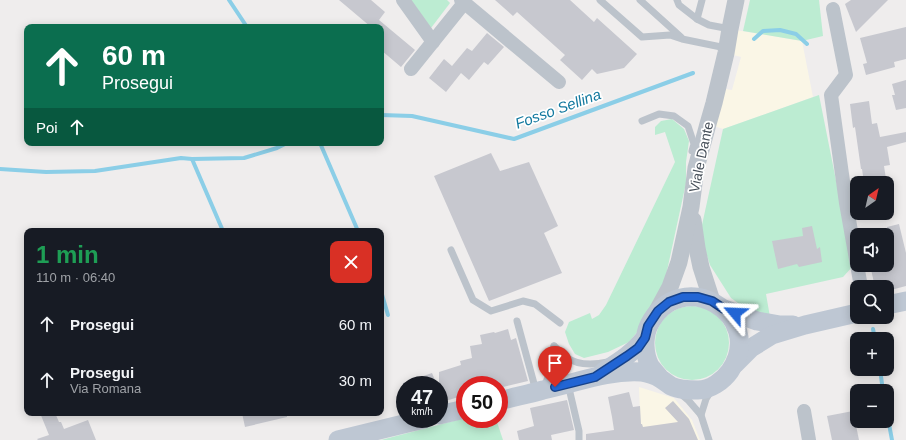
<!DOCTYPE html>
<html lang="it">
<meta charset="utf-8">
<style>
body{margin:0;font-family:Arial,sans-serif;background:#20242c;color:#f1f3f6;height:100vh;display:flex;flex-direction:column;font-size:15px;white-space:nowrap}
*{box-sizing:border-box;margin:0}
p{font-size:13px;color:#9ea1a6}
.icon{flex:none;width:22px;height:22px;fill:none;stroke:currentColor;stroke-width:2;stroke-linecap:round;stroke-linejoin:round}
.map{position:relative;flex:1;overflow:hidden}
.sheet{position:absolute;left:24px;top:228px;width:360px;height:188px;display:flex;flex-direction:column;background:#171b24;border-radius:8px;box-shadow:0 2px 10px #0003}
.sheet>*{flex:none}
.guide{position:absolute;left:24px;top:24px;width:360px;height:122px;border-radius:8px;box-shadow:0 2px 10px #0003;background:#0b6e4f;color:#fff;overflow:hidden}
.needle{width:26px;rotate:34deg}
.fabs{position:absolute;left:850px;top:176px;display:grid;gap:8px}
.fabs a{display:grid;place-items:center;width:44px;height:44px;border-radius:8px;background:#171b24;box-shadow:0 2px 10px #0003;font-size:20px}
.speed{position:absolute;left:396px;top:376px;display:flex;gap:8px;font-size:20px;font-weight:700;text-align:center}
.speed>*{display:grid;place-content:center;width:52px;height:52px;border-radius:50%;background:#171b24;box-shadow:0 2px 10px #0003;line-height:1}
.speed small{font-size:10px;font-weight:400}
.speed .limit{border:6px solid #d22;background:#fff;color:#111}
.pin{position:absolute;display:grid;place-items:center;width:34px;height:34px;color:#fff;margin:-41px -17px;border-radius:50% 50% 50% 0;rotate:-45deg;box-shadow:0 0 4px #0007}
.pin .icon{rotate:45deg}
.me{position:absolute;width:44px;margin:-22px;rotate:296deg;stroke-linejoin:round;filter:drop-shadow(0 0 3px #0008)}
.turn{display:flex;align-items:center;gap:14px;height:84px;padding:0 12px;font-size:18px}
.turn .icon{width:52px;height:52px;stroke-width:2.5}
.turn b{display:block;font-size:28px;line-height:34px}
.then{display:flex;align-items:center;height:38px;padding:0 12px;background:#0003;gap:8px;font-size:15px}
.round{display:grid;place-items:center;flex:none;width:42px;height:42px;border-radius:8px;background:#20242c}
.overview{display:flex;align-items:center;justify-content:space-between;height:68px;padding:0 12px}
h1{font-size:24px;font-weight:800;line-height:30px;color:#1e9e55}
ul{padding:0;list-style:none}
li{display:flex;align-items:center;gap:12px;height:56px;padding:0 12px}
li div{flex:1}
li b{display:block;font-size:15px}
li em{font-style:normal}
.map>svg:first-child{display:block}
.commercial{fill:#faf6e6}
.green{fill:#bcecd2}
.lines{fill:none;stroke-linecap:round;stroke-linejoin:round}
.stream{stroke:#8bcee7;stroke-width:4}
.building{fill:#c7c8cf}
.service{stroke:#bcc3cb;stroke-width:7}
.minor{stroke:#bcc3cb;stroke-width:14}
.tertiary{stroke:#bcc3cb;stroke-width:17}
.secondary{stroke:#bec7d3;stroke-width:19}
.route-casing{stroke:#16428a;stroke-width:10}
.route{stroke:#2265d4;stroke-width:7}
.labels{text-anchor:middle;stroke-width:3.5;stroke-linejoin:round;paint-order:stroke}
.street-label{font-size:14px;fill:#464f59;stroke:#fff}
.water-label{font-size:15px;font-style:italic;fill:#13799f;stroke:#fff}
</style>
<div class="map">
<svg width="906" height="440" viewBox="0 0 906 440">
<rect width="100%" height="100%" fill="#efeded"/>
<g class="commercial">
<polygon points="730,29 802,41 813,97 723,129 708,124 718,88 732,90 741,57 726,53"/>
<polygon points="639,387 674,398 692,420 700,440 641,440"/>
</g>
<g class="green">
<polygon points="411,0 447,0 450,3 431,28"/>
<polygon points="750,0 819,0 823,36 802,41 743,31"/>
<polygon points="819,95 853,266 843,277 766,294 770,317 748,310 731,298 710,265 700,234 723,129"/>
<polygon points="672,119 684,129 689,141 686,162 686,183 665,280 651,315 629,342 608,352 584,358 575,354 569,344 565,332 569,322 590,313 592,319 599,315 606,305 675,162 665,132 655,135 655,127 661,121"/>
<circle cx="692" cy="343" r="37"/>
<polygon points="465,418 496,419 503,440 381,440"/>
</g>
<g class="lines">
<g class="stream">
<polyline points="229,0 247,27"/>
<polyline points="754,39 763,31 780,30 796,34 807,44"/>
<polyline points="381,115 412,116 514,139 693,73"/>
<polyline points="320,143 358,231"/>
<polyline points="192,159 223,231"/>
<polyline points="0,169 46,172 95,171 181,158 192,159 244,158 277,148 287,143"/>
<polyline points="381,291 388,315"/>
<polyline points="873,329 875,339"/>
<polyline points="880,369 883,391"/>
<polyline points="887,413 892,440"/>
</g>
</g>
<g class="building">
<polygon points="339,0 371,0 385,12 379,20 415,50 401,67 381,50 381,27 371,27"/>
<polygon points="495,0 570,0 594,22 597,18 637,54 624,68 597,74 592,69 582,80 560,60 565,55 517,12 513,16"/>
<polygon points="851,0 888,0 856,32 845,4"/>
<polygon points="906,27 906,59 894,62 895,67 866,75 863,64 867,63 860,38"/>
<polygon points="487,33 504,47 488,65 484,62 469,80 461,73 446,92 429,78 444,59 452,66 467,48 472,51"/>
<polygon points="906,80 906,108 896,110 892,95 895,95 892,84"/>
<polygon points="869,101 872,124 877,123 880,137 906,132 906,142 887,147 890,165 884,166 886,179 882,180 882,183 864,183 862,169 861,169 855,127 853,128 850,104"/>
<polygon points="491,153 500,171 529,162 558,226 544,233 562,273 489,301 434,176"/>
<polygon points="899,224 906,253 906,286 887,291 887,287 875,287 870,265 887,265 887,227"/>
<polygon points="812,226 817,249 820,247 822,262 799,267 797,264 778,269 772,241 803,236 802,228"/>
<polygon points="508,329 511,340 516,338 528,381 499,388 499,385 465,385 465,395 439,403 439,372 461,365 460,361 472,358 470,346 482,344 480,335 494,332 495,333"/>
<polygon points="432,373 437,385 403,385 403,383"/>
<polygon points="629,392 633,407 640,406 641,424 642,424 643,427 678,422 665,408 673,401 689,419 698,440 586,440 586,434 614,430 612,417 608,397"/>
<polygon points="567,400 574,430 551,435 552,440 519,440 517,431 534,426 530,408"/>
<polygon points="853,411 859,440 832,440 827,416"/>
<polygon points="40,413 55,413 59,422 61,422 64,429 88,420 96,440 38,440 37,439 49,435"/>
<polygon points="242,413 287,413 287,417 245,427"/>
</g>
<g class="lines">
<g class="service">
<polyline points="600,0 642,37 670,35 682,39 726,48"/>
<polyline points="640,0 681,37"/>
<polyline points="677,0 679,5 697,19"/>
<polyline points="702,0 697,19 709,25 730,29"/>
<polyline points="642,121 659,114 674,116 688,126 694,144 692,151"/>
<polyline points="451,250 473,300 491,311 523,301 535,304 560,323"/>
<polyline points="517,321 536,391"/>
<path d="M 554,346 C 558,349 562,354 566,357 C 578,366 594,365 608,362"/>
<polyline points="568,384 579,431 579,440"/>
<polyline points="544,387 552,367 554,346"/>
<polyline points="681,394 688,400 701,415 709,440"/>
<polyline points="701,415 706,399 711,391"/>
</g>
<g class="minor">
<polyline points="403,0 433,42"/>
<polyline points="461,0 559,82"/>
<polyline points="833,9 846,75 831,95 846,203 861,287"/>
<polyline points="411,69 464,3"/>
<polyline points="804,411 809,440"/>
</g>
<g class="tertiary">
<polyline points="693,220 697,248 701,267 712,301"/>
<polyline points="657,311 670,287 679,262 691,207 696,168 708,124 714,103 726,53 730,29 736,0"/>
</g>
<g class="secondary">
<polyline points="887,305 906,301"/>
<polyline points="724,309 757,321 780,325 793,325"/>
<polyline points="735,364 751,348 772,335 805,325 857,313"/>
<path d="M 603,372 C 620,361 632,354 645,338"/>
<path d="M 499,401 C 514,397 529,394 543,390 C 576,383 607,370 641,372 C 647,373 656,376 661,379 C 664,381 668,384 671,386 C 679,390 689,390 698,390 C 710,390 723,381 730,371 C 768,315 680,263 649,325 C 643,337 644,354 650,366 C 653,370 657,374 660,378"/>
<polyline points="439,415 465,409"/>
<polyline points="338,440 424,419"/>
</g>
</g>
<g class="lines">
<defs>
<polyline id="route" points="555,387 595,377 627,356 638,348 645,338 648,326 658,311 669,302 683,297 698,297 712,301 724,309 735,313"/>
</defs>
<use href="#route" class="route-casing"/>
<use href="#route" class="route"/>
</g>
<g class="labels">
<g class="street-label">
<text transform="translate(701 157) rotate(-78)" y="5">Viale Dante</text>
</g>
<g class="water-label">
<text transform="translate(558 109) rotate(-20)" y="5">Fosso Sellina</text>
</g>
</g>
</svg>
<div class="fabs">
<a><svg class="needle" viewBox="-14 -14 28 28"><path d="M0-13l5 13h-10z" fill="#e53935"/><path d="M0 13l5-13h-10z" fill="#9ea1a6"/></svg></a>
<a><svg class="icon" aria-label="sound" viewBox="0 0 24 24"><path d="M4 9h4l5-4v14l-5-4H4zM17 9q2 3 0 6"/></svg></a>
<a><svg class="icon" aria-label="search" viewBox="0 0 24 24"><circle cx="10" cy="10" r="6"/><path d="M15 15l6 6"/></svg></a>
<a>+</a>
<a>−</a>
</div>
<div class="speed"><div>47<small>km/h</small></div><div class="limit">50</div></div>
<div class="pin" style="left:555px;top:387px;background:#d93025"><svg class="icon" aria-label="arrive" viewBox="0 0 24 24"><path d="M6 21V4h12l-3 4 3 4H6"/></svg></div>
<svg class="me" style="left:735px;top:313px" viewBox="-20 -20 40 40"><path d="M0-17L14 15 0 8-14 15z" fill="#2265d4" stroke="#fff" stroke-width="4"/></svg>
<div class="guide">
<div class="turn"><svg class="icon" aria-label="ahead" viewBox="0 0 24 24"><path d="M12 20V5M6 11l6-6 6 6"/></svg><div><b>60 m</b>Prosegui</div></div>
<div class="then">Poi<svg class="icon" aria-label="ahead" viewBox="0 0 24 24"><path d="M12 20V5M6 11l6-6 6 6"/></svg></div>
</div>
<section class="sheet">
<div class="overview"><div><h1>1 min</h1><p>110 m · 06:40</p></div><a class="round" style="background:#d93025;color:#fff"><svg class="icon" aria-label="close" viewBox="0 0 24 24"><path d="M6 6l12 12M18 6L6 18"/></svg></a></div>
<ul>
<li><svg class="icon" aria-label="ahead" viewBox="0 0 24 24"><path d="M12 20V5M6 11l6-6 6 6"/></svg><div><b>Prosegui</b></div><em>60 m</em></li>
<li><svg class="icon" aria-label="ahead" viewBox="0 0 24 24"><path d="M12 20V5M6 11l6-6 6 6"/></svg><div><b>Prosegui</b><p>Via Romana</p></div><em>30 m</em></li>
</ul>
</section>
</div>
